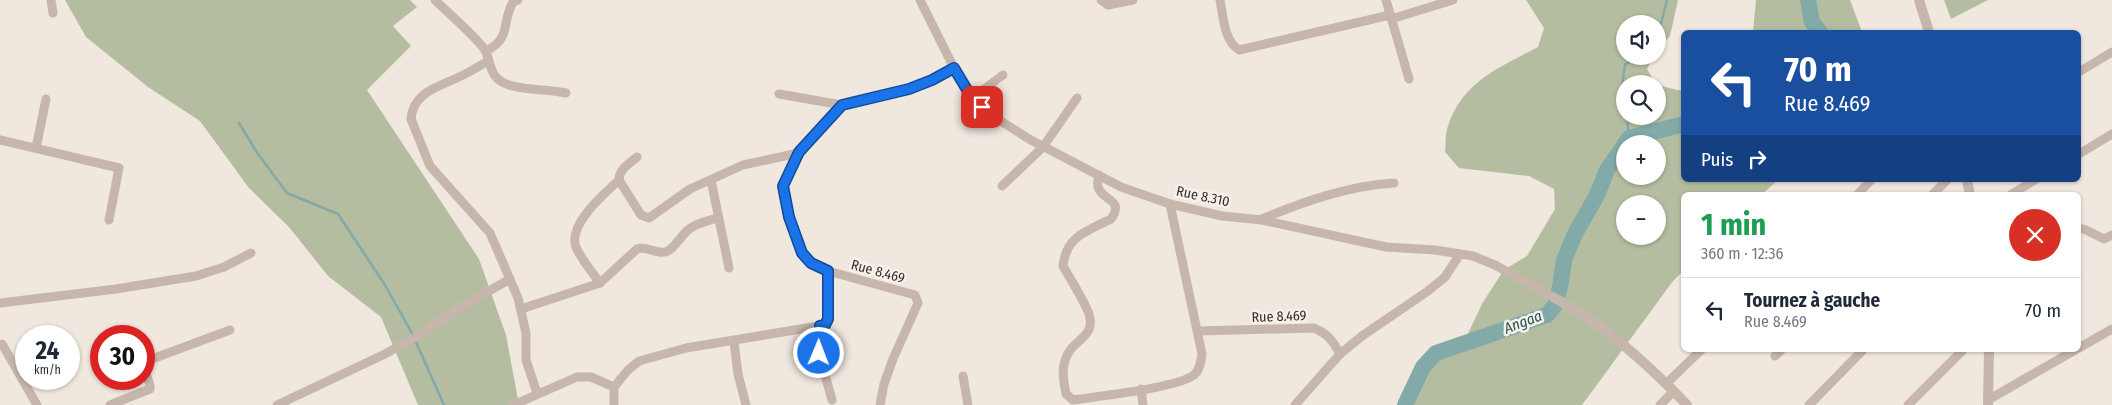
<!DOCTYPE html>
<html lang="fr">
<meta charset="utf-8">
<style>
body{margin:0;font-family:"Fira Sans Condensed",sans-serif;background:#f6f6f7;color:#1f2937;height:100vh;display:flex;flex-direction:column;font-size:19px;white-space:nowrap}
*{box-sizing:border-box;margin:0}
p{font-size:16px;color:#747a83}
.icon{flex:none;width:28px;height:28px;fill:none;stroke:currentColor;stroke-width:2;stroke-linecap:round;stroke-linejoin:round}
.map{position:relative;flex:1;overflow:hidden}
.details{position:absolute;left:1681px;top:192px;width:400px;height:160px;display:flex;flex-direction:column;background:#fff;border-radius:8px;box-shadow:0 1px 4px #0004}
.details>*{flex:none}
.hud{position:absolute;left:1681px;top:30px;width:400px;height:152px;border-radius:8px;box-shadow:0 1px 4px #0004;background:#1a4fa0;color:#fff;overflow:hidden}
.buttons{position:absolute;left:1616px;top:15px;display:grid;gap:10px}
.buttons a{display:grid;place-items:center;width:50px;height:50px;border-radius:50%;background:#fff;box-shadow:0 1px 4px #0004;font-size:25px}
.speed{position:absolute;left:15px;top:325px;display:flex;gap:10px;font-size:25px;font-weight:700;text-align:center}
.speed>*{display:grid;place-content:center;width:65px;height:65px;border-radius:50%;background:#fff;box-shadow:0 1px 4px #0004;line-height:1}
.speed small{font-size:12px;font-weight:400}
.speed .limit{border:8px solid #d22;background:#fff;color:#111}
.pin{position:absolute;display:grid;place-items:center;width:42px;height:42px;color:#fff;margin:-21px;border-radius:10px;box-shadow:0 2px 8px #0006}
.me{position:absolute;width:55px;margin:-28px;rotate:1deg;stroke-linejoin:round;filter:drop-shadow(0 0 4px #0008)}
.turn{display:flex;align-items:center;gap:18px;height:105px;padding:0 20px;font-size:22px}
.turn .icon{width:65px;height:65px;stroke-width:2.5}
.turn b{display:block;font-size:35px;line-height:42px}
.then{display:flex;align-items:center;height:48px;padding:0 20px;background:#0003;gap:10px;font-size:19px}
.round{display:grid;place-items:center;flex:none;width:52px;height:52px;border-radius:26px;background:#f6f6f7}
.overview{display:flex;align-items:center;justify-content:space-between;height:85px;padding:0 20px}
h1{font-size:30px;font-weight:700;line-height:38px;color:#1e9e55}
ul{padding:0;list-style:none}
li{display:flex;align-items:center;gap:15px;height:65px;padding:0 20px;border-top:1px solid #e0e1e3}
li div{flex:1}
li b{display:block;font-size:19px}
li em{font-style:normal}
.map>svg:first-child{display:block}
.green{fill:#b5bda0;fill-rule:evenodd}
.lines{fill:none;stroke-linecap:round;stroke-linejoin:round}
.stream{stroke:#81aaa9;stroke-width:2.5}
.river{stroke:#81aaa9;stroke-width:16}
.minor{stroke:#c7b6ac;stroke-width:9}
.tertiary{stroke:#c7b6ac;stroke-width:10}
.route-casing{stroke:#114b97;stroke-width:12}
.route{stroke:#1a73e8;stroke-width:9}
.labels{text-anchor:middle;stroke-width:5;stroke-linejoin:round;paint-order:stroke}
.street-label{font-size:14px;fill:#352d2a;stroke:#f8f1ea}
.water-label{font-size:15px;font-style:italic;fill:#245252;stroke:#f8f1ea}
</style>
<div class="map">
<svg width="2112" height="405" viewBox="0 0 2112 405">
<rect width="100%" height="100%" fill="#f0e7df"/>
<g class="green">
<polygon points="65,0 410,0 417,7 393,26 411,46 367,90 479,259 506,335 519,405 418,405 381,317 328,276 289,227 249,188 200,121 148,87 86,37"/>
<path d="M 1526,0 L 1678,0 L 1670,36 L 1658,49 L 1658,24 L 1625,24 L 1625,56 L 1653,56 L 1647,69 L 1656,84 L 1625,84 L 1625,116 L 1658,116 L 1658,85 L 1677,90 L 1684,90 L 1684,180 L 1778,180 L 1761,195 L 1684,195 L 1684,270 L 1673,281 L 1582,405 L 1405,405 C 1421,373 1424,351 1463,344 L 1483,302 L 1504,270 L 1527,256 L 1555,209 L 1554,189 L 1529,176 L 1459,168 L 1445,152 C 1446,144 1445,134 1448,126 C 1462,82 1500,67 1538,47 L 1544,28 ZM 1625,144 L 1658,144 L 1658,176 L 1625,176 ZM 1625,204 L 1658,204 L 1658,236 L 1625,236 Z"/>
<polygon points="1756,0 1850,0 1862,32 1753,32"/>
<polygon points="1944,0 1988,0 1951,19"/>
</g>
<g class="lines">
<g class="stream">
<polyline points="1658,35 1667,0"/>
<polyline points="1625,103 1621,92 1625,65 1637,56"/>
<polyline points="1627,116 1629,138"/>
<polyline points="239,123 258,154 287,193 338,214 385,285 413,335"/>
<polyline points="415,340 444,405"/>
</g>
<g class="river">
<polyline points="1808,0 1812,22 1820,32"/>
<polyline points="1625,144 1629,138 1684,124"/>
<polyline points="1405,405 1423,367 1436,353 1547,315 1555,305 1560,287 1564,260 1575,234 1597,195 1607,170 1625,144"/>
</g>
<g class="minor">
<polyline points="51,0 53,13"/>
<path d="M 435,0 C 445,10 482,42 486,52 C 492,67 490,79 509,85 C 522,90 549,89 566,93"/>
<polyline points="920,0 954,68 972,98 981,107 993,116 1029,139 1121,187 1170,204 1222,216 1262,220 1386,247 1435,250 1473,256 1495,265 1553,297"/>
<polyline points="1101,0 1108,5 1133,0"/>
<path d="M 1220,0 C 1223,15 1224,41 1239,50 L 1390,15"/>
<polyline points="1386,0 1409,79"/>
<polyline points="1391,19 1453,0"/>
<path d="M 486,51 C 512,38 501,23 513,2 L 518,0"/>
<path d="M 488,61 C 478,67 468,73 457,78 C 437,87 413,93 411,119 L 430,166 L 490,233 L 518,298 L 526,333 L 526,360 L 537,393"/>
<polyline points="2079,72 2112,52"/>
<polyline points="779,94 842,105"/>
<polyline points="972,98 1003,75"/>
<polyline points="0,140 119,168 109,220"/>
<polyline points="36,148 46,99"/>
<polyline points="2079,154 2112,134"/>
<path d="M 1099,175 C 1098,179 1097,184 1098,187 C 1102,201 1125,199 1111,219 C 1087,231 1066,236 1063,266 C 1069,277 1089,308 1090,318 C 1093,334 1079,339 1071,349 C 1060,363 1063,379 1066,394 L 1073,400 C 1098,396 1177,388 1194,375 C 1200,370 1201,361 1202,354 L 1170,204"/>
<path d="M 619,180 C 619,169 629,164 637,157"/>
<polyline points="711,180 729,268"/>
<polyline points="1002,186 1043,147 1077,98"/>
<polyline points="1857,195 1871,180"/>
<polyline points="1932,195 1947,180"/>
<polyline points="2010,195 2035,180"/>
<path d="M 1262,219 C 1305,201 1348,186 1394,183"/>
<polyline points="2079,229 2084,229 2104,239 2112,235"/>
<path d="M 600,283 C 592,272 581,259 576,247 C 567,225 605,193 619,180 L 641,215 L 649,218 L 690,189 L 743,165 L 799,153"/>
<polyline points="0,303 116,289 196,276 224,267 251,253"/>
<path d="M 521,309 L 600,283 L 637,249 C 647,245 658,256 668,251 C 676,246 681,236 688,230 C 696,223 707,221 717,218"/>
<polyline points="820,326 819,353 832,400"/>
<path d="M 1198,331 L 1314,328 C 1328,334 1333,341 1340,354 L 1295,405"/>
<polyline points="734,342 738,374 746,405"/>
<polyline points="2,344 37,405"/>
<polyline points="2079,348 2112,329"/>
<polyline points="1340,354 1362,336 1428,291 1445,277 1460,254"/>
<polyline points="1775,356 1781,350"/>
<polyline points="144,362 230,330"/>
<polyline points="963,376 968,405"/>
<polyline points="1667,383 1701,350"/>
<polyline points="1141,389 1143,405"/>
<polyline points="1988,400 2075,350"/>
<polyline points="110,405 150,389 150,385 144,368"/>
<polyline points="277,405 385,354 421,334 459,308 510,279"/>
<polyline points="513,405 577,377 591,377 614,387"/>
<polyline points="614,405 614,387 628,370 639,361 686,348 825,325 828,319 828,271"/>
<polyline points="880,405 884,384 893,359 918,303 915,295 828,271 811,263 802,253 789,217 783,186 799,153 842,105 909,89 932,80 954,68"/>
<polyline points="1660,405 1674,391"/>
<polyline points="1809,405 1863,350"/>
<polyline points="1908,405 1963,350"/>
</g>
<g class="tertiary">
<polyline points="1919,0 1929,32"/>
<polyline points="1967,180 1970,195"/>
<path d="M 1553,297 C 1604,324 1648,364 1687,405"/>
<polyline points="1988,405 1989,350"/>
</g>
</g>
<g class="lines">
<defs>
<polyline id="route" points="819,353 820,326 825,325 828,319 828,271 811,263 802,253 789,217 783,186 799,152 842,105 909,89 932,80 954,68 972,98 982,107"/>
</defs>
<use href="#route" class="route-casing"/>
<use href="#route" class="route"/>
</g>
<g class="labels">
<g class="street-label">
<text transform="translate(1203 196) rotate(12)" y="5">Rue 8.310</text>
<text transform="translate(878 271) rotate(15)" y="5">Rue 8.469</text>
<text transform="translate(1279 316) rotate(-2)" y="5">Rue 8.469</text>
</g>
<g class="water-label">
<text transform="translate(1523 322) rotate(-21)" y="5">Angaa</text>
</g>
</g>
</svg>
<div class="buttons">
<a><svg class="icon" aria-label="sound" viewBox="0 0 24 24"><path d="M4 9h4l5-4v14l-5-4H4zM17 9q2 3 0 6"/></svg></a>
<a><svg class="icon" aria-label="search" viewBox="0 0 24 24"><circle cx="10" cy="10" r="6"/><path d="M15 15l6 6"/></svg></a>
<a>+</a>
<a>−</a>
</div>
<div class="speed"><div>24<small>km/h</small></div><div class="limit">30</div></div>
<div class="pin" style="left:982px;top:107px;background:#d93025"><svg class="icon" aria-label="arrive" viewBox="0 0 24 24"><path d="M6 21V4h12l-3 4 3 4H6"/></svg></div>
<svg class="me" style="left:819px;top:353px" viewBox="-20 -20 40 40"><circle r="17" fill="#1a73e8" stroke="#fff" stroke-width="3"/><path d="M0-11L8 9 0 5-8 9z" fill="#fff"/></svg>
<div class="hud">
<div class="turn"><svg class="icon" aria-label="left" viewBox="0 0 24 24"><path d="M17 20v-9H6M10 6l-5 5 5 5"/></svg><div><b>70 m</b>Rue 8.469</div></div>
<div class="then">Puis<svg class="icon" aria-label="right" viewBox="0 0 24 24"><path d="M7 20v-9h11M14 6l5 5-5 5"/></svg></div>
</div>
<section class="details">
<div class="overview"><div><h1>1 min</h1><p>360 m · 12:36</p></div><a class="round" style="background:#d93025;color:#fff"><svg class="icon" aria-label="close" viewBox="0 0 24 24"><path d="M6 6l12 12M18 6L6 18"/></svg></a></div>
<ul>
<li><svg class="icon" aria-label="left" viewBox="0 0 24 24"><path d="M17 20v-9H6M10 6l-5 5 5 5"/></svg><div><b>Tournez à gauche</b><p>Rue 8.469</p></div><em>70 m</em></li>
</ul>
</section>
</div>
